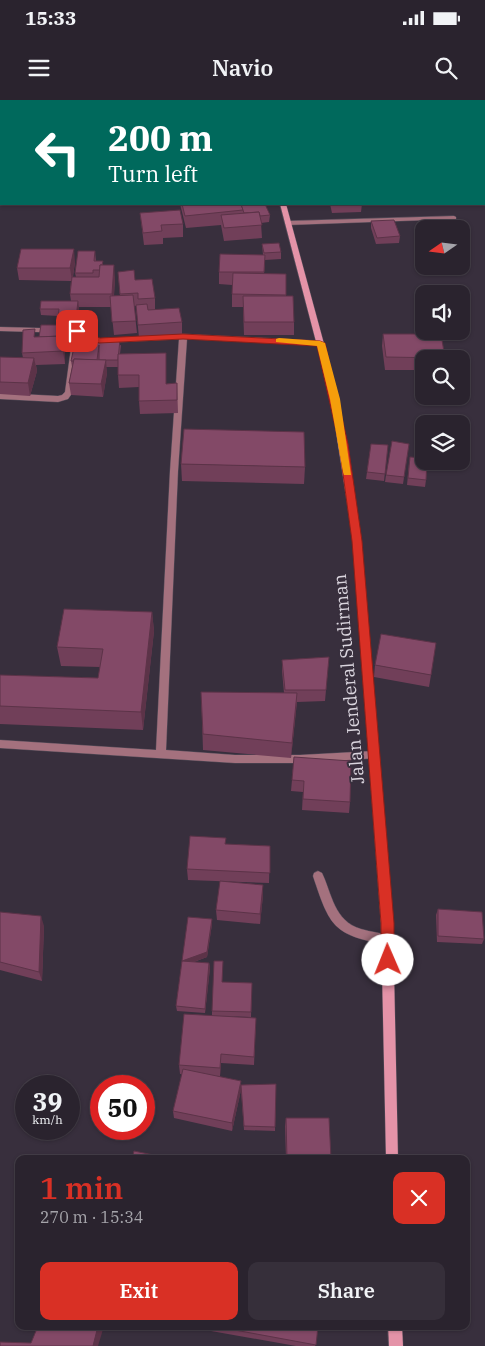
<!DOCTYPE html>
<meta charset="utf-8">
<style>
body{margin:0;font-family:"IBM Plex Serif",serif;background:#362f3a;color:#f1f3f6;height:100vh;display:flex;flex-direction:column;font-size:19px;white-space:nowrap}
*{box-sizing:border-box;margin:0}
p{font-size:16px;color:#a5a4aa}
.icon{flex:none;width:28px;height:28px;fill:none;stroke:currentColor;stroke-width:2;stroke-linecap:round;stroke-linejoin:round}
.map{position:relative;flex:1;overflow:hidden}
.sheet{position:absolute;left:15px;top:1055px;width:455px;height:175px;display:flex;flex-direction:column;background:#2a232e;border-radius:10px;box-shadow:0 1px 4px #0004,0 0 0 1px #46404a}
.sheet>*{flex:none}
.hud{position:absolute;left:0px;top:0px;width:485px;height:105px;box-shadow:0 1px 4px #0004,0 0 0 1px #46404a;background:#00695c;color:#fff;overflow:hidden}
.needle{width:32px;rotate:256deg}
.buttons{position:absolute;left:415px;top:120px;display:grid;gap:10px}
.buttons a{display:grid;place-items:center;width:55px;height:55px;border-radius:10px;background:#2a232e;box-shadow:0 1px 4px #0004,0 0 0 1px #46404a;font-size:25px}
.speed{position:absolute;left:15px;top:975px;display:flex;gap:10px;font-size:25px;font-weight:700;text-align:center}
.speed>*{display:grid;place-content:center;width:65px;height:65px;border-radius:50%;background:#2a232e;box-shadow:0 1px 4px #0004,0 0 0 1px #46404a;line-height:1}
.speed small{font-size:12px;font-weight:400}
.speed .limit{border:8px solid #d22;background:#fff;color:#111}
.pin{position:absolute;display:grid;place-items:center;width:42px;height:42px;color:#fff;margin:-21px;border-radius:10px;box-shadow:0 2px 8px #0006}
.me{position:absolute;width:55px;margin:-28px;rotate:359deg;stroke-linejoin:round;filter:drop-shadow(0 0 4px #0008)}
.turn{display:flex;align-items:center;gap:18px;height:105px;padding:0 25px;font-size:22px}
.turn .icon{width:65px;height:65px;stroke-width:2.5}
.turn b{display:block;font-size:35px;line-height:42px}
.round{display:grid;place-items:center;flex:none;width:52px;height:52px;border-radius:10px;background:#362f3a}
.summary{display:flex;align-items:center;justify-content:space-between;height:85px;padding:0 25px}
h1{font-size:30px;font-weight:600;line-height:38px;color:#d93025}
.primary-button{display:flex;gap:10px;margin-top:auto;padding:10px 25px}
.primary-button a{flex:1;height:58px;border-radius:10px;background:#d93025;color:#fff;font-size:20px;font-weight:600;line-height:58px;text-align:center}
.primary-button a+a{background:#362f3a;color:#f1f3f6}
.status{display:flex;justify-content:space-between;align-items:center;height:35px;padding:0 25px;background:#2a232e;direction:ltr}
.status svg{height:14px;fill:currentColor}
header{display:flex;justify-content:space-between;align-items:center;height:65px;padding:0 25px;background:#2a232e;font-size:22px;font-weight:600}
.map>svg:first-child{display:block}
.lines{fill:none;stroke-linecap:round;stroke-linejoin:round}
.service-casing{stroke:#554d5a;stroke-width:1}
.minor-casing{stroke:#554d5a;stroke-width:1}
.secondary-casing{stroke:#554d5a;stroke-width:1}
.service{fill:#a4717e;fill-rule:evenodd}
.minor{fill:#a4717e;fill-rule:evenodd}
.secondary{fill:#e493a8;fill-rule:evenodd}
.wall{fill:#713f59}
.shaded-wall{fill:#5c3348}
.building{fill:#834967;stroke:#5c3348}
.route{fill:#d93025;stroke:#8d1f18}
.slow{fill:#f59e0b}
.labels{text-anchor:middle;stroke-width:4;stroke-linejoin:round;paint-order:stroke}
.street-label{font-size:18px;fill:#dad5de;stroke:#382f3d}
</style>
<div class="status"><b>15:33</b><svg viewBox="0 0 49 12"><path d="M0 12V9h3v3zM5 12V6h3v6zM10 12V3h3v9zM15 12V0h3v12zM26 1h20v11H26zM47 4h2v5h-2z"/></svg></div>
<header><svg class="icon" aria-label="menu" viewBox="0 0 24 24"><path d="M4 6h16M4 12h16M4 18h16"/></svg>Navio<svg class="icon" aria-label="search" viewBox="0 0 24 24"><circle cx="10" cy="10" r="6"/><path d="M15 15l6 6"/></svg></header>
<div class="map">
<svg width="485" height="1246" viewBox="0 0 485 1246">
<rect width="100%" height="100%" fill="#382f3d"/>
<g class="lines">
<defs>
<polygon id="service" points="454,116 456,117 456,119 288,125 285,123 288,121"/>
<g id="minor">
<polygon points="0,227 77,229 100,239 183,234 323,241 323,245 320,245 187,239 178,371 166,650 235,655 300,655 374,651 378,652 379,655 378,658 300,663 235,663 0,648 0,640 156,650 170,371 179,239 99,243 80,235 73,292 68,299 58,302 0,299 0,293 58,296 62,295 65,292 73,233 0,231"/>
<path d="M 318,771 L 322,773 C 332,794 334,821 361,829 C 371,832 382,833 392,836 L 394,840 L 392,844 L 388,845 C 333,835 330,827 313,776 L 314,773 Z"/>
</g>
<g id="secondary">
<rect x="255" y="0" width="6" height="1"/>
<polygon points="280,104 286,104 339,299 361,441 393,823 398,1059 386,1059 381,823 353,441 331,299"/>
<polygon points="388,1226 402,1226 403,1246 389,1246"/>
</g>
</defs>
<use href="#service" class="service-casing"/>
<use href="#minor" class="minor-casing"/>
<use href="#secondary" class="secondary-casing"/>
<use href="#service" class="service"/>
<use href="#minor" class="minor"/>
<use href="#secondary" class="secondary"/>
</g>
<g class="wall">
<polygon points="0,0 13,0 13,1 1,1 1,10 0,10"/>
<rect x="15" y="0" width="61" height="1"/>
<polygon points="484,75 485,75 485,105 484,100"/>
<rect x="129" y="104" width="31" height="1"/>
<polygon points="180,104 241,104 270,115 269,122 261,123 262,138 224,141 221,125 186,128"/>
<polygon points="330,104 362,104 361,112 332,113"/>
<polygon points="140,113 183,124 183,137 163,138 163,144 144,145"/>
<polygon points="371,121 400,136 399,143 376,144 371,128"/>
<polygon points="262,144 281,152 281,159 265,160 264,174 286,174 286,196 294,222 294,235 244,235 243,207 232,207 232,185 219,184 219,172 263,155"/>
<polygon points="95,151 96,161 103,161 103,165 115,178 114,196 120,196 118,172 135,180 155,198 155,209 182,222 182,235 139,238 136,206 134,206 137,233 114,235 111,207 79,207 77,225 63,225 63,236 65,249 65,264 36,265 37,271 30,296 0,294 0,258 23,258 22,253 36,237 39,237 59,225 58,216 41,215 40,209 71,201 70,194 71,181 19,180 17,168 75,162 73,177 76,177 75,173"/>
<polygon points="383,234 445,258 445,259 424,259 424,270 385,270 382,246"/>
<polygon points="121,245 120,254 166,253 166,284 177,283 178,313 140,314 139,301 139,287 119,288 118,275 118,267 106,267 107,273 103,297 71,295 69,283 72,267 71,261"/>
<polygon points="371,344 388,345 384,381 366,379"/>
<polygon points="409,344 403,384 385,382 386,375"/>
<polygon points="181,364 305,367 304,384 182,381"/>
<polygon points="409,364 426,380 425,387 407,385"/>
<polygon points="152,512 154,531 143,630 0,624 0,575 98,578 100,567 61,566 57,547"/>
<polygon points="329,557 325,601 297,602 291,658 203,650 201,592 284,593 282,571 282,560"/>
<polygon points="375,565 431,575 429,587 374,577"/>
<polygon points="294,657 350,702 349,713 302,710 303,692 291,691"/>
<polygon points="226,744 270,746 269,783 188,780 187,769"/>
<polygon points="263,795 260,824 217,820 216,810"/>
<polygon points="438,809 484,839 482,844 437,842 436,815"/>
<polygon points="0,812 44,826 42,881 0,870"/>
<polygon points="212,824 207,857 194,862 209,863 210,868 205,913 177,911 176,906 182,861"/>
<polygon points="223,882 252,883 251,917 217,916 256,918 254,965 221,963 220,976 216,976 241,981 241,985 276,984 275,1031 244,1030 241,990 232,1031 174,1018 173,1011 182,974 180,974 179,965 212,915 212,911"/>
<polygon points="286,1018 331,1059 286,1059 285,1026"/>
<polygon points="211,1226 318,1226 315,1246 296,1246 211,1231"/>
</g>
<g class="shaded-wall">
<polygon points="74,149 75,162 72,181 70,168"/>
<polygon points="114,165 115,178 113,207 112,194"/>
<polygon points="78,201 79,208 77,225 76,218"/>
<polygon points="63,225 63,231 61,249 60,242"/>
<polygon points="63,236 65,249 65,264 63,251"/>
<polygon points="34,258 37,271 30,296 28,283"/>
<polygon points="106,260 107,273 103,297 101,284"/>
<polygon points="152,512 154,531 143,630 141,612"/>
<polygon points="297,593 296,609 291,658 292,643"/>
<polygon points="263,785 263,795 260,824 260,814"/>
<polygon points="41,816 44,826 42,881 39,872"/>
<polygon points="212,819 212,824 207,857 182,866 182,861"/>
<polygon points="209,863 210,868 205,913 205,909"/>
<polygon points="221,954 221,963 220,976 220,968"/>
<polygon points="241,981 241,990 232,1031 232,1023"/>
<polygon points="98,1226 104,1226 98,1246 93,1246"/>
</g>
<g class="building">
<rect x="132" y="0" width="64" height="1"/>
<polygon points="484,75 485,75 485,85 484,80"/>
<polygon points="182,104 241,104 243,110 185,116"/>
<polygon points="241,104 265,104 270,115 260,116 259,112 244,113"/>
<polygon points="180,110 183,124 161,125 162,131 143,133 140,113"/>
<polygon points="259,112 262,125 224,128 221,115"/>
<polygon points="394,120 400,136 377,138 371,121"/>
<polygon points="279,143 281,152 264,153 262,144"/>
<polygon points="21,149 74,149 70,168 17,168"/>
<polygon points="78,151 95,151 94,161 103,161 102,165 100,165 100,170 93,170 93,173 75,173"/>
<polygon points="220,154 265,155 264,172 219,172"/>
<polygon points="100,165 114,165 112,194 70,194 72,177 99,177"/>
<polygon points="134,170 135,180 152,179 155,198 138,199 138,193 120,194 118,172"/>
<polygon points="233,173 286,174 286,195 232,194"/>
<polygon points="133,195 136,221 112,222 110,196"/>
<polygon points="243,196 293,196 294,222 244,222"/>
<polygon points="41,201 78,201 76,218 58,218 59,209 40,209"/>
<polygon points="147,204 148,210 179,208 182,222 138,225 136,205"/>
<polygon points="41,225 63,225 61,236 39,237"/>
<polygon points="35,229 34,237 63,236 63,251 22,253 23,230"/>
<polygon points="383,234 441,234 445,258 386,257"/>
<polygon points="76,238 120,239 118,260 99,260 99,245 97,260 74,259 73,261 71,261"/>
<polygon points="166,253 166,284 177,283 177,300 139,301 139,275 118,275 118,254"/>
<polygon points="0,257 34,258 28,283 0,282"/>
<polygon points="74,259 106,260 101,284 69,283"/>
<polygon points="184,329 304,332 305,367 181,364"/>
<polygon points="392,341 409,344 404,377 386,375"/>
<polygon points="371,344 388,345 385,374 367,372"/>
<polygon points="410,357 424,358 424,361 427,361 426,380 408,378"/>
<polygon points="64,509 152,512 141,612 0,606 0,575 98,578 103,549 57,547"/>
<polygon points="381,534 436,543 431,575 375,565"/>
<polygon points="329,557 326,590 285,590 282,560"/>
<polygon points="201,592 297,593 292,643 203,634"/>
<polygon points="294,657 351,661 350,702 303,699 304,681 292,680"/>
<polygon points="190,736 226,738 225,744 270,746 270,773 187,769"/>
<polygon points="220,781 263,785 260,814 216,810"/>
<polygon points="438,809 482,812 484,839 438,836"/>
<polygon points="0,812 41,816 39,872 0,862"/>
<polygon points="188,817 212,819 207,852 182,861 209,863 205,909 176,906 182,861"/>
<polygon points="214,861 223,861 222,882 252,883 251,912 212,911"/>
<polygon points="184,914 256,918 254,957 221,954 220,968 179,965"/>
<polygon points="183,969 241,981 232,1023 173,1011"/>
<polygon points="276,984 275,1027 244,1026 241,985"/>
<polygon points="286,1018 329,1018 331,1059 287,1059"/>
<polygon points="134,1051 173,1059 132,1059"/>
<polygon points="38,1226 98,1226 93,1246 0,1246 0,1242 31,1243"/>
<polygon points="213,1226 318,1226 316,1245"/>
</g>
<polygon class="route" points="74,229 80,229 100,238 183,234 320,241 325,243 348,344 362,441 394,823 394,860 392,864 388,866 383,864 381,860 381,823 352,441 339,344 317,246 183,239 99,243 74,233"/>
<polygon class="slow" points="279,238 320,241 325,243 340,299 351,375 344,375 343,372 330,299 317,246 276,242 276,239"/>
<g class="labels">
<g class="street-label">
<text transform="translate(349 579) rotate(-95)" y="6">Jalan Jenderal Sudirman</text>
</g>
</g>
</svg>
<div class="buttons">
<a><svg class="needle" viewBox="-14 -14 28 28"><path d="M0-13l5 13h-10z" fill="#e53935"/><path d="M0 13l5-13h-10z" fill="#a5a4aa"/></svg></a>
<a><svg class="icon" aria-label="sound" viewBox="0 0 24 24"><path d="M4 9h4l5-4v14l-5-4H4zM17 9q2 3 0 6"/></svg></a>
<a><svg class="icon" aria-label="search" viewBox="0 0 24 24"><circle cx="10" cy="10" r="6"/><path d="M15 15l6 6"/></svg></a>
<a><svg class="icon" aria-label="layers" viewBox="0 0 24 24"><path d="M12 4l9 5-9 5-9-5zM3 14l9 5 9-5"/></svg></a>
</div>
<div class="speed"><div>39<small>km/h</small></div><div class="limit">50</div></div>
<div class="pin" style="left:77px;top:231px;background:#d93025"><svg class="icon" aria-label="arrive" viewBox="0 0 24 24"><path d="M6 21V4h12l-3 4 3 4H6"/></svg></div>
<svg class="me" style="left:388px;top:860px" viewBox="-20 -20 40 40"><circle r="19" fill="#fff"/><path d="M0-13L10 11 0 6-10 11z" fill="#d93025"/></svg>
<div class="hud">
<div class="turn"><svg class="icon" aria-label="left" viewBox="0 0 24 24"><path d="M17 20v-9H6M10 6l-5 5 5 5"/></svg><div><b>200 m</b>Turn left</div></div>
</div>
<section class="sheet">
<div class="summary"><div><h1>1 min</h1><p>270 m · 15:34</p></div><a class="round" style="background:#d93025;color:#fff"><svg class="icon" aria-label="close" viewBox="0 0 24 24"><path d="M6 6l12 12M18 6L6 18"/></svg></a></div>
<div class="primary-button"><a>Exit</a><a>Share</a></div>
</section>
</div>
